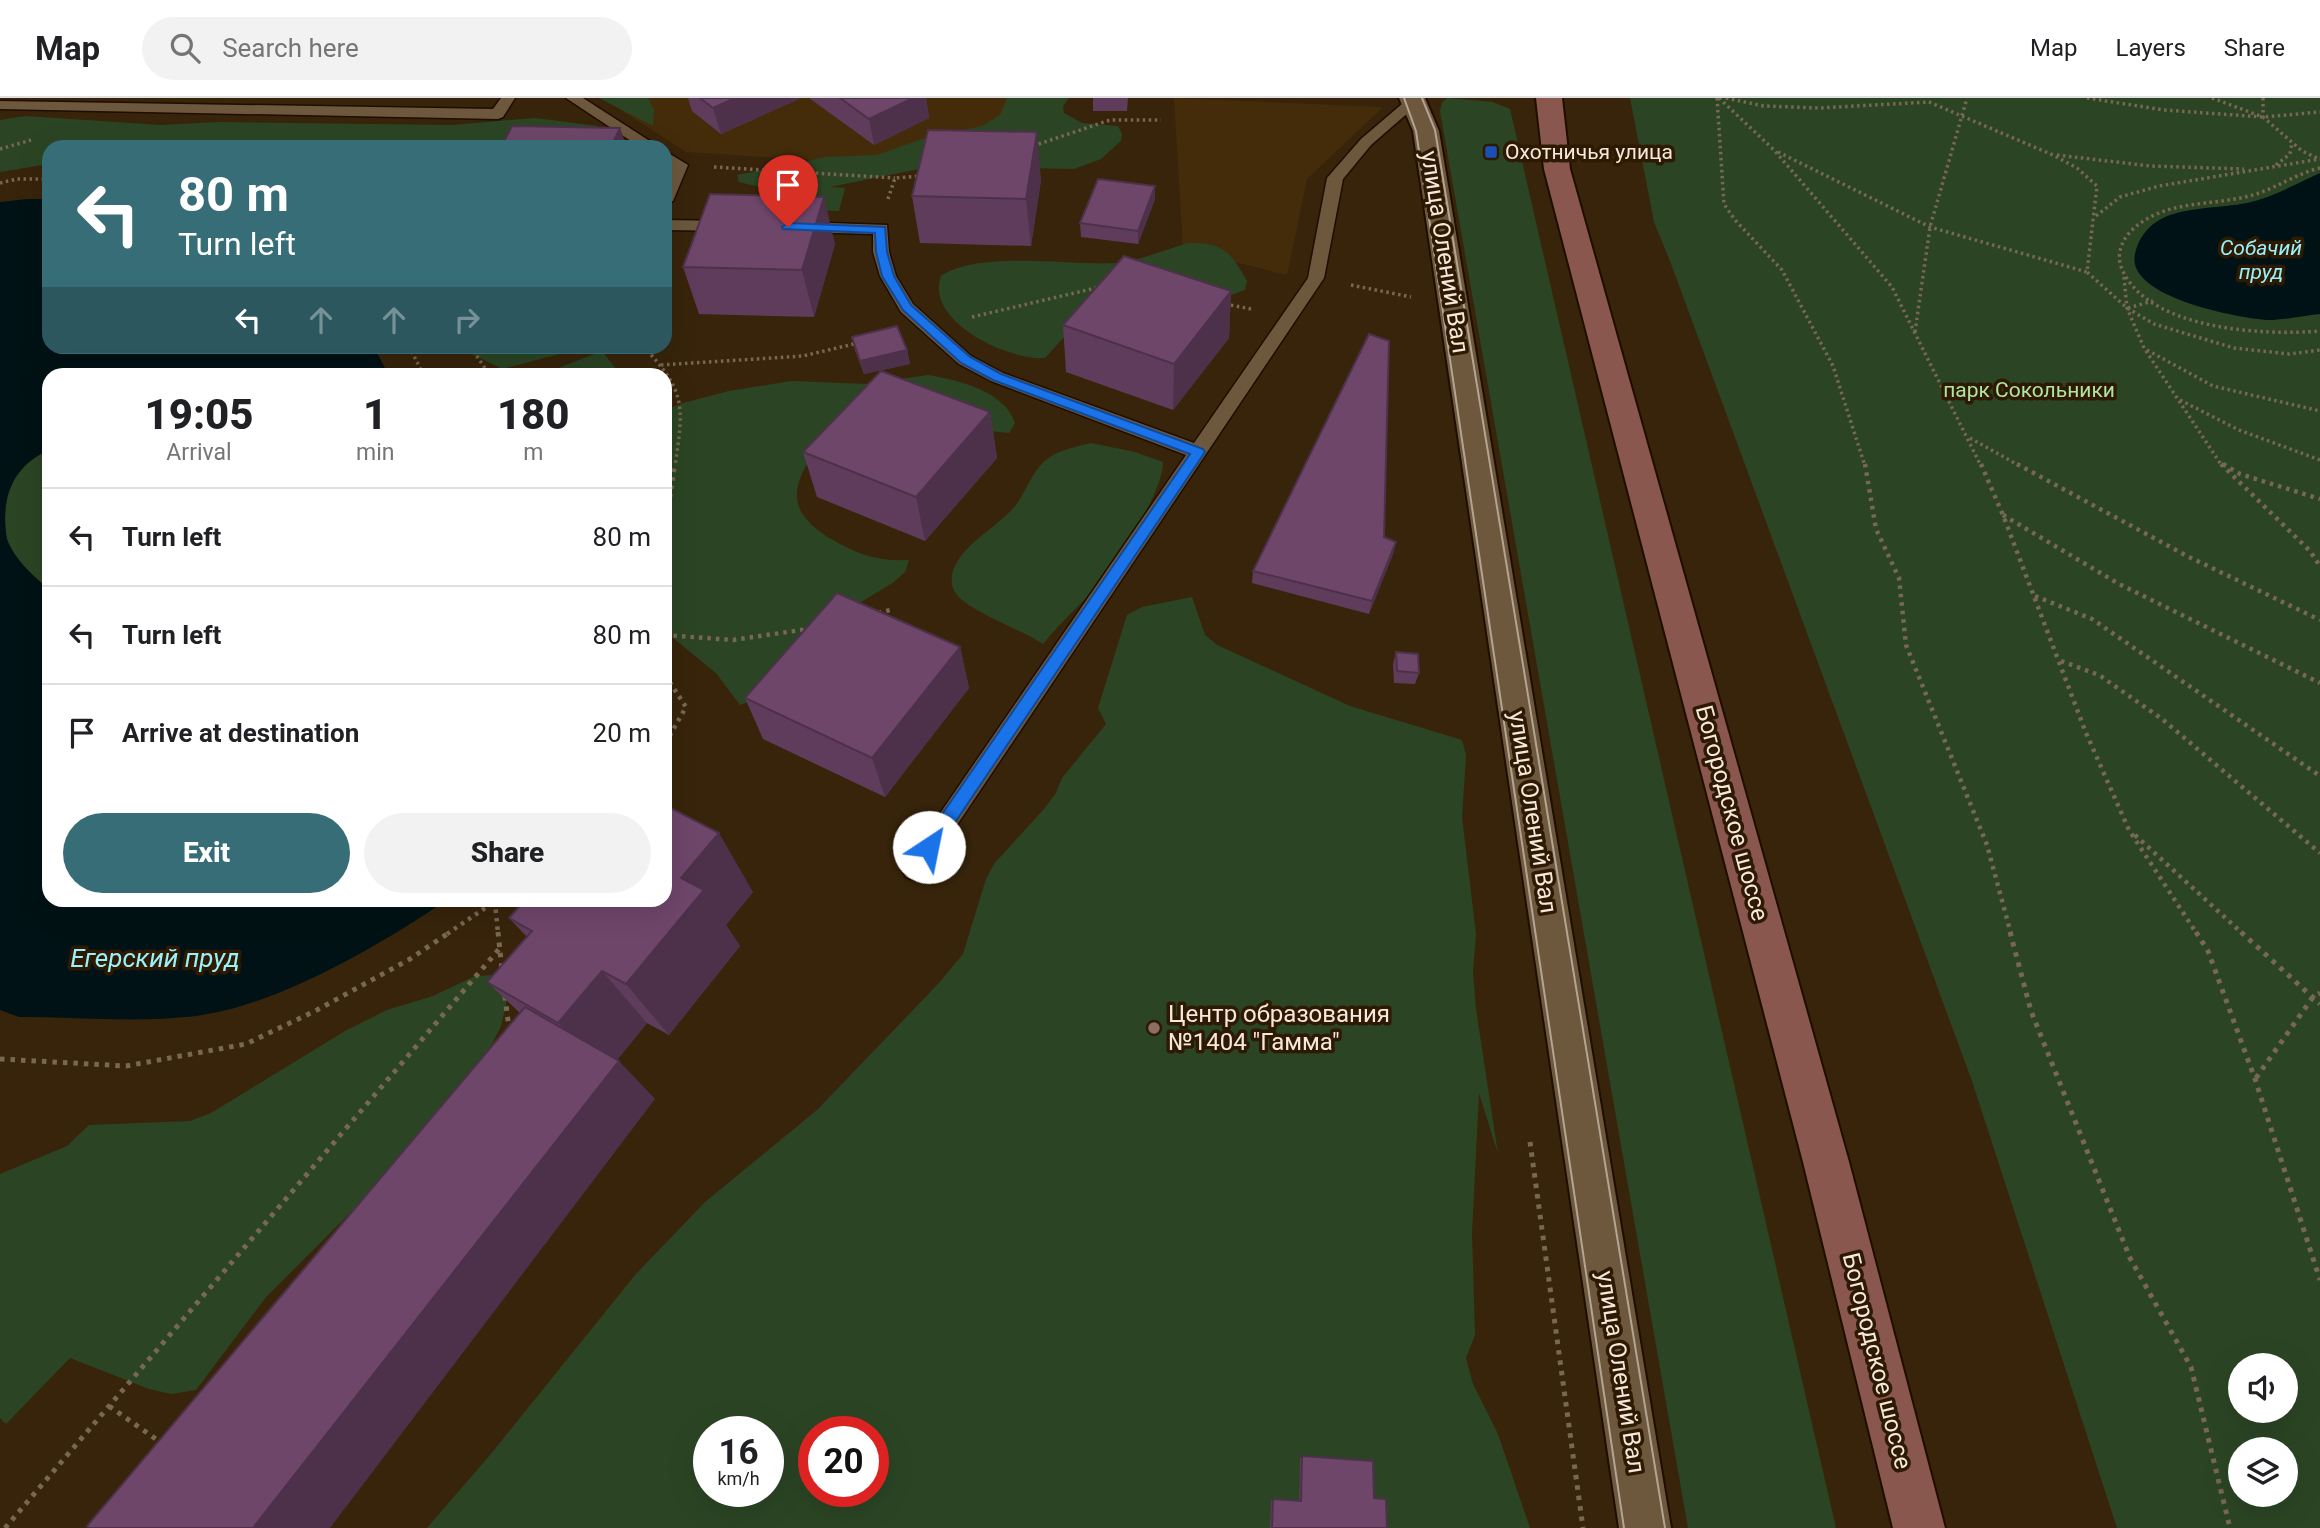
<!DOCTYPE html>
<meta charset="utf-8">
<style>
body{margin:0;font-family:Roboto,sans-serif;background:#f2f2f2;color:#202124;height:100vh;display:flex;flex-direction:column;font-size:26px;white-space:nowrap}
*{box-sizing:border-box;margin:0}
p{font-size:23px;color:#757577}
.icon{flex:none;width:38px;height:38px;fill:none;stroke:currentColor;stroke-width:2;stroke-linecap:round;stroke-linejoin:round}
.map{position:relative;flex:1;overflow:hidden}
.sheet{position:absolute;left:42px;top:270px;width:630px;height:539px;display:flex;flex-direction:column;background:#fff;border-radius:21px;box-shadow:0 7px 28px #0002}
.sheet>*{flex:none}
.top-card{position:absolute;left:42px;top:42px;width:630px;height:214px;border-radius:21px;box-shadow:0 7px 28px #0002;background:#376d76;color:#fff;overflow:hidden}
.fabs{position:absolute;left:2228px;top:1255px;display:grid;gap:14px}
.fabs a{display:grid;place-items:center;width:70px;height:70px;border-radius:50%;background:#fff;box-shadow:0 7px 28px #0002;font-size:35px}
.speed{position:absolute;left:693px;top:1318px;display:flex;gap:14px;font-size:35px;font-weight:700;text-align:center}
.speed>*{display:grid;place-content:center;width:91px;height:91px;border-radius:50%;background:#fff;box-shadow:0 7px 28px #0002;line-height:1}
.speed small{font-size:18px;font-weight:400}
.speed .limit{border:10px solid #d22;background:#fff;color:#111}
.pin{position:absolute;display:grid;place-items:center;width:60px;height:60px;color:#fff;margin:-72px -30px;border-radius:50% 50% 50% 0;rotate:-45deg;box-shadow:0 0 7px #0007}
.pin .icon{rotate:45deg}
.me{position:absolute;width:77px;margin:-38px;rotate:34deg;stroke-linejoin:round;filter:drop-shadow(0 0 5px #0008)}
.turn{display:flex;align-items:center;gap:24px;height:147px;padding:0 21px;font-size:32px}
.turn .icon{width:91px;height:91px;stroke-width:2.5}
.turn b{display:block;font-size:49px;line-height:60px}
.lanes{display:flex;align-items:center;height:66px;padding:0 21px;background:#0003;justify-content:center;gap:35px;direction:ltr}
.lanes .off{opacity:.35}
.eta{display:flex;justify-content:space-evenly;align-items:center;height:119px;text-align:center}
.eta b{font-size:42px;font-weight:800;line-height:49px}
.cta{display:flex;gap:14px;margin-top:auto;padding:14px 21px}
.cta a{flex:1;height:80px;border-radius:42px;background:#376d76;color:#fff;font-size:28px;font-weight:800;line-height:80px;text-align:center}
.cta a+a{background:#f2f2f2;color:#202124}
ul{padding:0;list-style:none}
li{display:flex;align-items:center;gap:21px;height:98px;padding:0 21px;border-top:2px solid #e0e0e0}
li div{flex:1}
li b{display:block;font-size:26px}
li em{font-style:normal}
header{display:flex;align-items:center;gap:42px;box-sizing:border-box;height:98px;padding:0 35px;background:#fff;border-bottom:2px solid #e0e0e0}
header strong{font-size:33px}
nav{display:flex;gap:38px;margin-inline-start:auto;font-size:24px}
.search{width:490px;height:63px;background:#f2f2f2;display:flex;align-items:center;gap:18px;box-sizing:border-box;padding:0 24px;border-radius:38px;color:#757577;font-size:26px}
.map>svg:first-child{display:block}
.built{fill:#442c0b}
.green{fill:#2b4524;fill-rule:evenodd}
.water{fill:#001215}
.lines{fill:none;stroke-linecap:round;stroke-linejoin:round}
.lane-casing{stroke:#1f0d00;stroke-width:3}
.street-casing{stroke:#1f0d00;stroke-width:4}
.secondary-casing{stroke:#1f0d00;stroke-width:4}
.path-far2{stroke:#786751;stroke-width:3.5;stroke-dasharray:2.5 3.5;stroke-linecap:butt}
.path-far1{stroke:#786751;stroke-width:4.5;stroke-dasharray:3.5 5;stroke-linecap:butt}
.path{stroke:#786751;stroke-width:5;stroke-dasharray:4.5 6;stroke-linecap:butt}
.lane{fill:#6d573d;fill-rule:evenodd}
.street{fill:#6d573d;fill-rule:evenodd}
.secondary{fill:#89574d;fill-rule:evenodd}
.tram{stroke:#b4a493;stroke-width:2}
.wall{fill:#5f3c5b}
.shaded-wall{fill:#4d314a}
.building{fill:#6e466a;stroke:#4d314a;stroke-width:2}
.route{fill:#1a73e8;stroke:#114b97;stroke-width:2}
.transit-dot{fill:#1a4fb4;stroke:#2e1a02;stroke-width:2.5}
.education-dot{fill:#8d6e63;stroke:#2e1a02;stroke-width:2.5}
.labels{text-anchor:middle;stroke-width:7;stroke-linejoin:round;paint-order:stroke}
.far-poi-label{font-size:21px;fill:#f6e9db;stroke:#2e1a02;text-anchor:start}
.far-water-label{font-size:21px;font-style:italic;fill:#99f1fb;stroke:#2e1a02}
.far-park-label{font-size:21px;fill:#afe5a1;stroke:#2e1a02}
.street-label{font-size:24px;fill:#f6e9db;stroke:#2e1a02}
.poi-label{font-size:24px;fill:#f6e9db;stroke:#2e1a02;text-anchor:start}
.water-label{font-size:26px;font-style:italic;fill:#99f1fb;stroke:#2e1a02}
</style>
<header>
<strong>Map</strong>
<div class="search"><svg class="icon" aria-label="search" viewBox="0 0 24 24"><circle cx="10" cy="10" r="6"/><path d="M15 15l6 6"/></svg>Search here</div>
<nav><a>Map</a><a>Layers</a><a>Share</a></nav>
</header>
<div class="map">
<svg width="2320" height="1430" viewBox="0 0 2320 1430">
<rect width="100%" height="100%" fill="#38240b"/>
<g class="built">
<polygon points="602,0 1038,0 949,71 686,54"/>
<polygon points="1174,0 1383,9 1307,81 1287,177 1183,151"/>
</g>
<g class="green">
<polygon points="599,0 648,0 654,12 653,28"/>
<polygon points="1007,0 1069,0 1063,8 1064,15 1082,25 1118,28 1122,36 1121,43 1101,61 1074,71 934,68 830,89 845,90 839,113 757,111 764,90 739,84 737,77 826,59 877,57 922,41 982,28 1000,17"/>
<polygon points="1448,0 1493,4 1510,11 1836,1430 1688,1430 1440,13 1442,4"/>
<path d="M 1630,0 L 2320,0 L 2320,1430 L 2117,1430 L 1972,983 L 1670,163 L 1654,124 ZM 2240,1267 L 2286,1267 L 2286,1312 L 2240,1312 ZM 2240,1351 L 2286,1351 L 2286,1396 L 2240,1396 Z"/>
<polygon points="25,18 161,27 217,24 452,27 535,20 598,28 590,39 522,49 49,49 49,66 0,74 0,22"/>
<path d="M 1189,145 C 1224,144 1231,155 1247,183 L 1245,192 L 1220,201 L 1077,225 L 1045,260 C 1010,263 924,224 941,178 C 981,152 1068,168 1116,165 C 1141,163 1165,151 1189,145 Z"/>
<polygon points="469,249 586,249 502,271 472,256"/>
<polygon points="602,253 620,276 543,276"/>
<path d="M 928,277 C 958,282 1005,293 1015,325 L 1009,335 L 979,332 L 810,361 C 786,399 796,419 831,441 C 857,456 878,464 909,462 L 905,474 L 894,484 L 853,509 L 771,596 L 740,607 L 716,575 L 673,540 L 665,529 L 665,312 L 683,305 L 729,293 L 791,283 L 867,286 Z"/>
<path d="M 1091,345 L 1135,354 L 1163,364 C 1164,389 1123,457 1106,478 C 1086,502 1062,522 1043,546 C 1023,532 965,512 955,494 C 950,487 951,476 955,468 C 967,443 998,429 1016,407 C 1027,392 1033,370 1050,359 C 1061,352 1078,348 1091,345 Z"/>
<path d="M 49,352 L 49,491 C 33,478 14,461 7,441 C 0,401 12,368 49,352 Z"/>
<path d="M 1192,499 L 1205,537 L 1217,547 L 1350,608 L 1462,642 L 1466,657 L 1462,719 L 1476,836 L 1473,874 L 1476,911 L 1498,1056 L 1479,995 L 1472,1135 L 1475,1237 L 1466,1260 L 1473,1286 L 1498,1336 L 1530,1430 L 1382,1430 L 1370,1402 L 1300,1361 L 1299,1405 L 1270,1430 L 427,1430 L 490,1357 L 635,1177 L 705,1104 L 817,1012 L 938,886 L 963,856 L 986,781 L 994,766 L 1044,711 L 1056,695 L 1062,680 L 1106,626 L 1098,610 L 1127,517 L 1142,509 ZM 709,1334 L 768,1334 L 768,1393 L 709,1393 ZM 814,1334 L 873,1334 L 873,1393 L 814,1393 Z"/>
<polygon points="498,877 510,889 501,928 491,948 363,1102 266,1199 196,1292 171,1296 149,1291 70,1260 6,1326 0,1320 0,1076 67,1048 89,1027 190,1023 211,1015 345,933 387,912 433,898 475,878"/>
</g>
<g class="water">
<path d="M 2320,75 L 2320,216 C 2303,218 2284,222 2267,222 C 2238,220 2125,199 2135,156 C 2138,141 2148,127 2163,120 C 2185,109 2222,110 2247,105 C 2273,99 2296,86 2320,75 Z"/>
<path d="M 27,101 L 49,101 L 49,248 L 374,249 L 388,276 L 49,276 L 49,352 C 12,368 0,401 7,441 C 14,461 33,478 49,491 L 49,802 L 447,802 C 380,847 277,908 196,918 C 138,925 77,919 19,919 L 0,912 L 0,104 Z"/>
</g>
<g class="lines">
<defs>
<g id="lane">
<polygon points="501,0 515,0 503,19 498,21 0,11 0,3 493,11"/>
<polygon points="566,0 583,0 659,49 640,49"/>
<polygon points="1409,0 1425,0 1371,47 1343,81 1324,180 922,779 914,782 906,779 902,772 906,765 1186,357 991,283 959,266 901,214 880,178 873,154 873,136 801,134 793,129 801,124 887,127 889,154 896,178 913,206 971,258 1003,275 1194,345 1308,180 1327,80 1361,41"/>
<polygon points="665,53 688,67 673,103 665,108 665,84 672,69 665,65"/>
<polygon points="665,122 728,123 736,128 728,133 665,132"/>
</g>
<polygon id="street" points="1399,0 1425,0 1439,33 1671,1430 1619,1430 1413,33"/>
<polygon id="secondary" points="1536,0 1562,0 1570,71 1849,1064 1945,1430 1893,1430 1803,1064 1544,71"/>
</defs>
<use href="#lane" class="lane-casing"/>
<use href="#street" class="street-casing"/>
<use href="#secondary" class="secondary-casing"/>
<g class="path-far2">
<polyline points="1717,0 1724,106 1735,122 1782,172 1833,268 1865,368"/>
<polyline points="1719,0 1774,52 1892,189 1981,368"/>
<polyline points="1726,0 1764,8 1819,10 1929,4 2053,57 2077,70 2097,88 2087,174 2127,210 2154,226 2234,250 2289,256 2320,252"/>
<polyline points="2087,0 2164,12 2263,19 2320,14"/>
<polyline points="2212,0 2263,19 2302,53 2317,60"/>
<polyline points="2263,0 2263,19"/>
<polyline points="1033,48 1110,22 1161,22"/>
<polyline points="0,51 31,42"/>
<polyline points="1778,54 1930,129 2087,174"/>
<polyline points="2057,57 2150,68 2244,71"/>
<polyline points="2276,67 2290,56 2292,44"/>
<polyline points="714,69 895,80"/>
<path d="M 2320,70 C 2298,75 2278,89 2256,96 C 2215,109 2164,100 2131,133 C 2121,143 2116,158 2122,171 C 2148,232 2264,238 2320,233"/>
<polyline points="0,85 17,81 49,81"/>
<polyline points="888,101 895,80 920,78"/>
<polyline points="2096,118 2120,99 2159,88 2320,61"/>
<polyline points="2124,179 2127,210 2144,250 2222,368"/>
<polyline points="1351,187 1411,199"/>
<polyline points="1225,206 1251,211"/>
<polyline points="2128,210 2153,203"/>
<polyline points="972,219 1100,189"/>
<polyline points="1915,234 1930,129 1967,0"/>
<polyline points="409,248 423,276"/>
<polyline points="470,248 489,276"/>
<path d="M 643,248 C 686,294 684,307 675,368"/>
<polyline points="2147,252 2213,288 2320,313"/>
<polyline points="661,267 803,258 858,245"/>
<polyline points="2180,302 2239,332 2320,362"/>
<polyline points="1970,340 2020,368"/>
<polyline points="2222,366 2226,368"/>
</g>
<g class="path-far1">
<polyline points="1865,366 1876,431 1899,480 1906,547 1987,747 2011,836"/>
<polyline points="1981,366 2003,417 2086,635 2129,732 2197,836"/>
<polyline points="2017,366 2187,458 2320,522"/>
<polyline points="2221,366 2310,453 2320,468"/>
<polyline points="2223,366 2240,376 2320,401"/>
<polyline points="2003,417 2119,486 2320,585"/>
<polyline points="665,433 675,366"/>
<polyline points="2035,498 2092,521 2320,678"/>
<polyline points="878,515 894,511"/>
<polyline points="665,537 733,542 808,531"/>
<polyline points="2061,563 2099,577 2162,621 2320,755"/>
<polyline points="665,577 686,609 665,646"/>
<polyline points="2135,737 2243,836"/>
<polyline points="495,803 498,836"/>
<polyline points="447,836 497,802"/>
</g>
<g class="path">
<polyline points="498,834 502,872"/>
<polyline points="2010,834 2031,913 2130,1160 2191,1269 2230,1430"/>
<polyline points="2196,834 2208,853 2255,981 2320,1182"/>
<polyline points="2241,834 2320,906"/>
<polyline points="505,898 509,931"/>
<polyline points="0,961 126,968 246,946 317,912 410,861 450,834"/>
<polyline points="2256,980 2313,899 2320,895"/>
<polyline points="1530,1044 1583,1430"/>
<polyline points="109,1308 163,1346"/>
<polyline points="5,1430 500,850"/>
</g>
<use href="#lane" class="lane"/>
<use href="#street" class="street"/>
<use href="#secondary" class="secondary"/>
<g class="tram">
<polyline points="1404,0 1416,33 1624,1430"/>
<polyline points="1422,0 1435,32 1665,1430"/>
</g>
</g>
<g class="wall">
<polygon points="688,0 801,0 721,36 692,13"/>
<polygon points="809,0 926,0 929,20 874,47"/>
<polygon points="1093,0 1128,0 1127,13 1093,13"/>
<polygon points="1041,82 1031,148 920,145 912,98"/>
<polygon points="1155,101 1138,146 1081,139 1080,125"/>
<polygon points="835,146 814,219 699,216 683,169"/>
<polygon points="1231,193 1229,240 1173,312 1066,274 1063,227"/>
<polygon points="852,239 907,252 910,266 864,276 855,252"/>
<polygon points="990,314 997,360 925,443 817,399 803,354"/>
<polygon points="1384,439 1396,444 1393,456 1369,516 1252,485 1253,473"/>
<polygon points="960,549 969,590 885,699 763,641 745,600"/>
<polygon points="1396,554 1419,575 1415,586 1394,585 1393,566"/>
<polygon points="753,794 726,827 740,848 669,937 647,925 617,962 655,1001 520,915 487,884 527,839 509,820"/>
<polygon points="1302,1358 1374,1400 1387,1430 1270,1430 1271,1403 1273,1401 1299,1403 1300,1361"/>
</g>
<g class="shaded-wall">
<polygon points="735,0 801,0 721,36 713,10"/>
<polygon points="913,0 926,0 929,20 874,47 869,21"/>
<polygon points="620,30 627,49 611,49"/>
<polygon points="1037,34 1041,82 1031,148 1026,101"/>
<polygon points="1155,88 1155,101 1138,146 1138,133"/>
<polygon points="824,99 835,146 814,219 802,172"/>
<polygon points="1231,193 1229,240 1173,312 1174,266"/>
<polygon points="907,252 910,266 864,276 860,263"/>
<polygon points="990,314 997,360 925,443 916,399"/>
<polygon points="1396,444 1393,456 1369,516 1372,503"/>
<polygon points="960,549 969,590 885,699 872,660"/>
<polygon points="719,735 753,794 726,827 740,848 669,937 626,886 681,780"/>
<polygon points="602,873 647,925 607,974 558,925"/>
<polygon points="619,963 655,1001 330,1430 253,1430"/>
</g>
<g class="building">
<polygon points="700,0 735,0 713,10"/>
<polygon points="840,0 913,0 869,21"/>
<polygon points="512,28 620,30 611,49 501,49"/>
<polygon points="928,32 1037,34 1026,101 912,98"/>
<polygon points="1098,81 1155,88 1138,133 1080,125"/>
<polygon points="710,96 824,99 802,172 683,169"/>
<polygon points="1124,158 1231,193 1174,266 1063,227"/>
<polygon points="897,228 907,252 860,263 852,239"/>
<polygon points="1369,236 1389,243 1384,439 1396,444 1372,503 1253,473"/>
<polygon points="881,273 990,314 916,399 803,354"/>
<polygon points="837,495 960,549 872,660 745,600"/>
<polygon points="1396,554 1418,556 1419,575 1397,573"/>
<polygon points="665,707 719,735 681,780 704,792 626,886 602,873 558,925 487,884 532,833 509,820 525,802 665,802"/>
<polygon points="525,909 619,963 253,1430 89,1430 87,1428"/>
<polygon points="1302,1358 1373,1363 1374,1400 1386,1401 1387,1430 1272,1430 1273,1401 1301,1403"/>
</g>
<polygon class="route" points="788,125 885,129 887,154 894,178 911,207 970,259 1001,276 1203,351 1205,354 935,754 923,754 921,749 923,744 1190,356 993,282 961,265 903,212 882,178 876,154 875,135 783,131 782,129"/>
<rect class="transit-dot" x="1484" y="47" width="14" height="14" rx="3.5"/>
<circle class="education-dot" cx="1154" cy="930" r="7"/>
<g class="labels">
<g class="far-poi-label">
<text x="1505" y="61">Охотничья улица</text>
</g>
<g class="far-water-label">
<text x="2261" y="157">Собачий<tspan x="2261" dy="24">пруд</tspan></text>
</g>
<g class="far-park-label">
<text x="2029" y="299">парк Сокольники</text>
</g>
<g class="street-label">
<text transform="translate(1445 154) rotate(81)" y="8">улица Олений Вал</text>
<text transform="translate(1533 714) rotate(81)" y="8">улица Олений Вал</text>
<text transform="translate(1732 715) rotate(75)" y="8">Богородское шоссе</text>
<text transform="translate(1877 1263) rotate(76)" y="8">Богородское шоссе</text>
<text transform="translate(1621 1274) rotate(81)" y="8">улица Олений Вал</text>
</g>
<g class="poi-label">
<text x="1168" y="924">Центр образования<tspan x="1168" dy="28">№1404 "Гамма"</tspan></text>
</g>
<g class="water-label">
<text x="155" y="869">Егерский пруд</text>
</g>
</g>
</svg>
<div class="fabs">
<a><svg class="icon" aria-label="sound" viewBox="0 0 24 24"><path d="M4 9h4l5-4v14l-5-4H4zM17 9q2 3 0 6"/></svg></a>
<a><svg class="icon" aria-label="layers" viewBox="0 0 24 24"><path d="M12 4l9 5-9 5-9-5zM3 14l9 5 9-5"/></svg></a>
</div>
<div class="speed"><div>16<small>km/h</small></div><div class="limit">20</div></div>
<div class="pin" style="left:788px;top:129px;background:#d93025"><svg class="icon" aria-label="arrive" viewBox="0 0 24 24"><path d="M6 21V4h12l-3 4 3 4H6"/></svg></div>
<svg class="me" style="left:929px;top:749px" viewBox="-20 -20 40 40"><circle r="19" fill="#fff"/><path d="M0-13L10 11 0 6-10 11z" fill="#1a73e8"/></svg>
<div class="top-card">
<div class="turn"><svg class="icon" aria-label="left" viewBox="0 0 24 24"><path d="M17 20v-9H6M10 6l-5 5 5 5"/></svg><div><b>80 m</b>Turn left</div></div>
<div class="lanes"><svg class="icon" aria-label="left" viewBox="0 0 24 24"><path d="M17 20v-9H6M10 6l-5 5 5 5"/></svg><svg class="icon off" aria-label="ahead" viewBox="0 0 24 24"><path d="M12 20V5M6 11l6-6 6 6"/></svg><svg class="icon off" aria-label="ahead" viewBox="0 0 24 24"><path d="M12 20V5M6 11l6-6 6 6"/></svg><svg class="icon off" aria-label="right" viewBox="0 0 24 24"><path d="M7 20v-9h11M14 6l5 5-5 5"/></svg></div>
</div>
<section class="sheet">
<div class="eta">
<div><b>19:05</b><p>Arrival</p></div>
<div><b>1</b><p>min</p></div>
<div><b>180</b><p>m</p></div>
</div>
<ul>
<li><svg class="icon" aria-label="left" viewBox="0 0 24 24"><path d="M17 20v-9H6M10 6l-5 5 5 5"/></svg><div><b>Turn left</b></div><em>80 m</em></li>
<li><svg class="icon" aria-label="left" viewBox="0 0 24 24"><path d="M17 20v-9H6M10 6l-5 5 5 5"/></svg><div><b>Turn left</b></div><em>80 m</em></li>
<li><svg class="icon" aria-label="arrive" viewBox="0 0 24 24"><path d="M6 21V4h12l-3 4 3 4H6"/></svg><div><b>Arrive at destination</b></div><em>20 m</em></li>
</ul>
<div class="cta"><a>Exit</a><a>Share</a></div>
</section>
</div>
